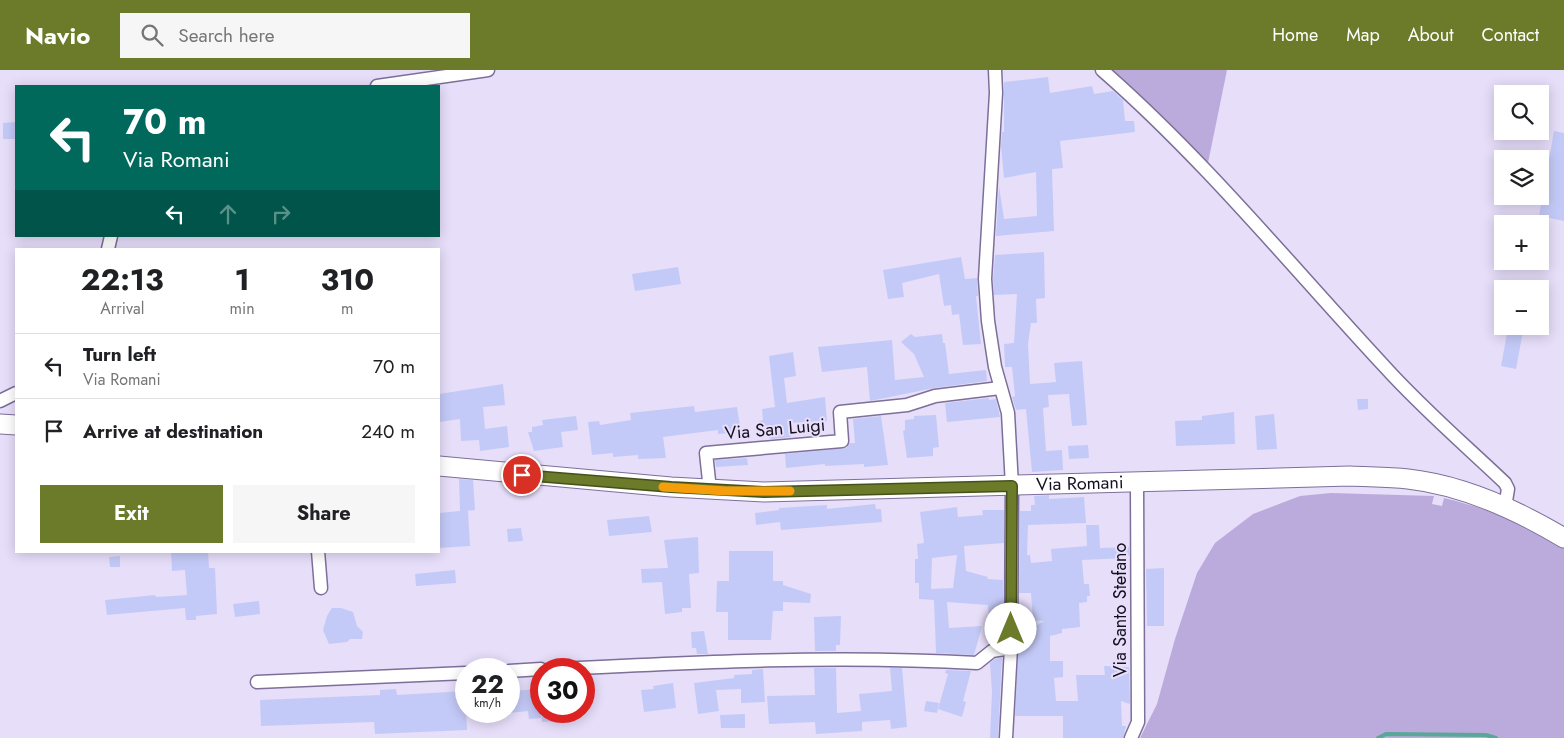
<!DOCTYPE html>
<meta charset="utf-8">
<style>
body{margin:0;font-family:Jost,sans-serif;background:#f6f6f6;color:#202124;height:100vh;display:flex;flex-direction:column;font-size:19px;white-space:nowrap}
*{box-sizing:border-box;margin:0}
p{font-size:16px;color:#757577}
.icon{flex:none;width:28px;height:28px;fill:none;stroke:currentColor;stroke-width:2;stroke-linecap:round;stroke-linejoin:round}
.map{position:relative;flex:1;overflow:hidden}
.drawer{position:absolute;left:15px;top:178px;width:425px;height:305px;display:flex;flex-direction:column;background:#fff;border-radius:0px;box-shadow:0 2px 12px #0003}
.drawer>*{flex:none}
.guide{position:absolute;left:15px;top:15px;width:425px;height:152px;border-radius:0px;box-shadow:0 2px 12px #0003;background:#00695c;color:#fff;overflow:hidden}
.controls{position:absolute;left:1494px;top:15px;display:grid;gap:10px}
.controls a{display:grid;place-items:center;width:55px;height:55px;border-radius:0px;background:#fff;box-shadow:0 2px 12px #0003;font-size:25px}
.speed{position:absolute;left:455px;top:588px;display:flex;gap:10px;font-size:25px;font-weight:700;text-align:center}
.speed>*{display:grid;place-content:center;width:65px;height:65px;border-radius:50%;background:#fff;box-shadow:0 2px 12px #0003;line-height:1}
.speed small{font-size:12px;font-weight:400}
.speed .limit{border:8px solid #d22;background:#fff;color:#111}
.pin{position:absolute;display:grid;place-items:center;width:42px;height:42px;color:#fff;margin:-21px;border:2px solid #fff;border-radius:50%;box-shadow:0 1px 5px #0007}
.me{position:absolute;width:55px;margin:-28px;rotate:0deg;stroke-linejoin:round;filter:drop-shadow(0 0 4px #0008)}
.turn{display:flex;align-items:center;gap:18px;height:105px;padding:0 25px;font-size:22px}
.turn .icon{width:65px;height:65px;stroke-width:2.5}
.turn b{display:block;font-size:35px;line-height:42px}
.lanes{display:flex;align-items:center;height:48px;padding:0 25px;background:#0003;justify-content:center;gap:25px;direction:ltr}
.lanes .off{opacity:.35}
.eta{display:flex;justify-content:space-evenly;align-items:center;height:85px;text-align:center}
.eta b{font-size:30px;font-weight:700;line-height:35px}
.action{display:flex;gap:10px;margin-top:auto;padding:10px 25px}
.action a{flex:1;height:58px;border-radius:0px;background:#6b7b2a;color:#fff;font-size:20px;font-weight:700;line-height:58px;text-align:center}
.action a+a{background:#f6f6f6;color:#202124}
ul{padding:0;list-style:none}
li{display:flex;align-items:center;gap:15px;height:65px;padding:0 25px;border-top:1px solid #e0e0e0}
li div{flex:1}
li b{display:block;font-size:19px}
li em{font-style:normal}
header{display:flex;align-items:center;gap:30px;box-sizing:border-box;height:70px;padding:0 25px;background:#6b7b2a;color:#fff}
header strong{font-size:24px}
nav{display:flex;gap:28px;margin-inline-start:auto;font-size:18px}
.search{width:350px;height:45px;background:#f6f6f6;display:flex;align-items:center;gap:12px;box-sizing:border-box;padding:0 18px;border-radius:0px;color:#757577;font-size:19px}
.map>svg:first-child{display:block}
.green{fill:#bbabdc}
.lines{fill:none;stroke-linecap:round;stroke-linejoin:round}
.stream{stroke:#5aa799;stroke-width:4}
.building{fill:#c4caf7;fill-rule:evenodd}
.street-casing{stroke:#7d6f99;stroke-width:15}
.secondary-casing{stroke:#7d6f99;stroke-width:21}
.street{stroke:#fff;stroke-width:12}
.secondary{stroke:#fff;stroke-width:19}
.route-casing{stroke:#46501b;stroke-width:12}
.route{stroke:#6b7b2a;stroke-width:9}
.slow{stroke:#f59e0b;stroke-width:9}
.labels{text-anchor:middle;stroke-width:4;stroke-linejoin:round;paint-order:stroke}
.street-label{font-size:18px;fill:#140f1e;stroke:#e7defa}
</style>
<header>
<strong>Navio</strong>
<div class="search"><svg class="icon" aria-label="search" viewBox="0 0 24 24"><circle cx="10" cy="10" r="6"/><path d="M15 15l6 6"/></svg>Search here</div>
<nav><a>Home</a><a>Map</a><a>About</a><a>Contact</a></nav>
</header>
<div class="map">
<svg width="1564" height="668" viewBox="0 0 1564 668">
<rect width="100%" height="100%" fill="#e7defa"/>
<g class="green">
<polygon points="1112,0 1227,0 1208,93"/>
<path d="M 1331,423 L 1434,426 L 1432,434 L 1442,436 L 1444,428 C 1485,438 1528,454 1564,478 L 1564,668 L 1140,668 L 1157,634 L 1175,569 L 1197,503 L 1215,473 L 1253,444 L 1300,426 Z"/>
</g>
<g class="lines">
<polyline class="stream" points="1378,668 1386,664 1486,665 1496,668"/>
</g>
<g class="building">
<polygon points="1048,7 1050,23 1092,16 1094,24 1113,21 1123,30 1125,51 1134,51 1135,62 1060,71 1063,98 1052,99 1054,161 996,166 999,116 1004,149 1037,146 1036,102 1004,108 1001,76 1002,62 1004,62 1004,12"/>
<polygon points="16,52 16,69 3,69 3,53"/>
<polygon points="1554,61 1564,63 1564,151 1539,146"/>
<polygon points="1044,182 1045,228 1036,229 1037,253 1031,253 1028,274 1030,314 1056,312 1054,293 1082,291 1087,355 1072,356 1069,324 1048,325 1049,337 1043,338 1046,381 1062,380 1063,400 1032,402 1026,339 1016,340 1012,327 1015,326 1012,297 1005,297 1004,274 1014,273 1017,224 994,225 993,209 995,185"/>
<polygon points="961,187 965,209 977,208 978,226 976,226 981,274 963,275 959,244 952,245 951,235 944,236 939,204 902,213 904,227 888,229 883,200"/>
<polygon points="678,197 681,214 635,221 632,204"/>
<polygon points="1508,258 1523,261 1516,299 1501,296"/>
<polygon points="911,264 915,267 942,264 943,273 945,273 949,304 986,300 987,311 934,318 870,331 867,297 822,302 818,277 892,270 895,310 924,307 914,284 901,272"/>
<polygon points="793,282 796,306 784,308 787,333 825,327 827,351 789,353 791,367 772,369 769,368 770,361 761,362 759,351 763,350 762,339 775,337 769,286"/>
<polygon points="503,314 505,335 483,337 485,359 507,356 509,377 480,381 479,370 461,371 460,349 439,352 439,324"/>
<polygon points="989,328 989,330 996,329 1000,347 947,352 945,333"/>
<polygon points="1357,329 1368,329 1368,339 1358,340"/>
<polygon points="694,336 695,342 737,337 741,362 718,364 718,360 663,367 666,388 638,389 638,385 613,387 613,383 592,385 588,352 599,351 600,355 631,350 630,343"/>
<polygon points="1234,342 1235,374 1176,376 1175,351 1202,350 1202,346"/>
<polygon points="1274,344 1277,379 1257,380 1255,346"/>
<polygon points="936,345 939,377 933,378 933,386 907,388 903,361 905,360 905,350 914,349 914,346"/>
<polygon points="576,346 578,360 561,362 563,377 534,381 528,362 532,362 532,357 543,355 542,350"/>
<polygon points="881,346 888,395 864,397 864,394 825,396 825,394 786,398 785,384 846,378 850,373 855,373 853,349"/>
<polygon points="1088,375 1089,388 1069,389 1068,376"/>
<polygon points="747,388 748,395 716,397 715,390"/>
<polygon points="459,409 473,410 475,440 464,441 468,441 470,476 439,478 439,443 460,441"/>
<polygon points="1049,425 1049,429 1084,427 1086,453 1028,455 1027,485 1030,485 1031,493 1052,491 1051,479 1087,476 1086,455 1099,455 1100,478 1129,477 1129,485 1126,488 1082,490 1084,514 1089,514 1090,526 1087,526 1087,532 1079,533 1080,557 1062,559 1062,563 1050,566 1050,591 1063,591 1063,607 1054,608 1056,631 1078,631 1076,605 1105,605 1104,596 1129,597 1130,634 1121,631 1122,656 1126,656 1123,668 1063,668 1063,646 1015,646 1019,565 1044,551 1033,550 1031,523 1019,523 1020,441 1031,441 1031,435 1035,435 1034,426"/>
<polygon points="875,434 876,439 881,439 882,452 781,460 780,452 756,455 755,443 779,440 779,438 827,435 827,439"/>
<path d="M 957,437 L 958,447 L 983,445 L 982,440 L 1004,440 L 1004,473 L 964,476 L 966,501 L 988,507 L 987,509 L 1003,510 L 1003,548 L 989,547 L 988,535 L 947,532 L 949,558 L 982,556 L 974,585 L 936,583 L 934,530 L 919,529 L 919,513 L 915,513 L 915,489 L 918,489 L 917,474 L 924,473 L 920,442 ZM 957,485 L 953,518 L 931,519 L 932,488 Z"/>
<polygon points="649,446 652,462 609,466 607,450"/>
<polygon points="521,458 523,471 508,472 507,459"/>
<polygon points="698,467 699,503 689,504 691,538 682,538 682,542 665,544 662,512 642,513 641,499 668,498 664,470"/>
<polygon points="171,481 208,481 209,498 215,498 217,544 196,546 196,550 186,550 185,538 107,545 105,530 155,525 156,527 187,525 185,500 172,501"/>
<polygon points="729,481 773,481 773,511 783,511 783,515 811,524 810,533 783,532 783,541 773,541 771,570 728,570 728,542 716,542 717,511 729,511"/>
<polygon points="120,486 120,497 110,497 109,487"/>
<polygon points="1164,498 1164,556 1147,556 1146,499"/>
<polygon points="455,500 456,513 416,516 415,504"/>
<polygon points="259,531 260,544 235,547 233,534"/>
<polygon points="332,538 341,538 353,542 357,556 363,562 362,569 350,569 347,572 329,574 323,560 327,546"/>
<polygon points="841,546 840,575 836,575 836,581 815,581 814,547"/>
<polygon points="704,561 708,584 697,584 696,578 692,578 691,562"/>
<polygon points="1002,588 998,668 990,668 992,622 990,593 995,589"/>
<polygon points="814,598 836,598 837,643 861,641 859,624 892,621 890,598 902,598 907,657 891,659 890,650 862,652 862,661 816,664 815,652 769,654 767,626 815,625"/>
<polygon points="763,599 765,632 741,633 741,619 716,620 719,641 698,644 694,613 734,608 734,605 752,604 752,600"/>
<polygon points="946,600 971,601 963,631 966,632 962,647 938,639 948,604 945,603"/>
<polygon points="673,613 676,638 644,642 641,620 654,619 653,616"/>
<polygon points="396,619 397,625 465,621 467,660 375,664 374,652 261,656 260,630 380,625 380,620"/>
<polygon points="541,619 541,641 575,641 575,650 542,652 541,642 541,648 529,649 528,641 509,643 509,621"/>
<polygon points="926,631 939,633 937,643 924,641"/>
<polygon points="745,644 745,658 721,658 720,645"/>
</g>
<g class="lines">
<defs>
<g id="street">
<polyline points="995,0 996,23 985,209 988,251 995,297 1008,343 1012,416 1011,578 1006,668"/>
<path d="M 1102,0 C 1205,90 1292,197 1385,297 C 1422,338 1465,375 1505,413 L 1508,419 L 1505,437"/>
<polyline points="377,16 488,0"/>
<polyline points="108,179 111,166"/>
<polyline points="0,331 16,323"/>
<polyline points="710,420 706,383 842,371 840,342 907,335 935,326 1000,318"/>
<polyline points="318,481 321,518"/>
<path d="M 557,599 C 697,592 837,585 977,593 L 992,581 L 1011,578"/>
<polyline points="509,601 541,599"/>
<polyline points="257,612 466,603"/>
<polyline points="1131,668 1138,652 1137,411"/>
</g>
<g id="secondary">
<polyline points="0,354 16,355"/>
<path id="s1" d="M 439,396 L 671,417 L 764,422 L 1350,406 C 1369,407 1389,407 1408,409 C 1462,415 1517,440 1564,468"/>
</g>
</defs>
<use href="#street" class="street-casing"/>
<use href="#secondary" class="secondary-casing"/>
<use href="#street" class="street"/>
<use href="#secondary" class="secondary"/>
</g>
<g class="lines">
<defs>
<polyline id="route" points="522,405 671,417 764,422 1012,416 1011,559"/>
</defs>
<use href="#route" class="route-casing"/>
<use href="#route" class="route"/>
<polyline class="slow" points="663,417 726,421 790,421"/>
</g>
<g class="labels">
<g class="street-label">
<text transform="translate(775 359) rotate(-5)" y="6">Via San Luigi</text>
<text dy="6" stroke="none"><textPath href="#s1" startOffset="642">Via Romani</textPath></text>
<text transform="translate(1120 540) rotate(-90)" y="6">Via Santo Stefano</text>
</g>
</g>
</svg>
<div class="controls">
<a><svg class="icon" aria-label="search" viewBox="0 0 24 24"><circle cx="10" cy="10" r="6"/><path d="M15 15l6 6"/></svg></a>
<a><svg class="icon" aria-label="layers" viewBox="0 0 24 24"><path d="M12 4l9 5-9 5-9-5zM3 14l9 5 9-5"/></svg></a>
<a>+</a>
<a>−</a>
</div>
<div class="speed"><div>22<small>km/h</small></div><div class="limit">30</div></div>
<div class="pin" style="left:522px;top:405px;background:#d93025"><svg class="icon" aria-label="arrive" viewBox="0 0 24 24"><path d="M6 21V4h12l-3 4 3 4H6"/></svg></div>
<svg class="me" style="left:1011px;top:559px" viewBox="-20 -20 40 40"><circle r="19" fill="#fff"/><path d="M0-13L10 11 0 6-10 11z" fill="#6b7b2a"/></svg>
<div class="guide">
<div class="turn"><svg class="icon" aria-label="left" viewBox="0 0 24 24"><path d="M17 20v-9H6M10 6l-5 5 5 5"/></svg><div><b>70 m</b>Via Romani</div></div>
<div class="lanes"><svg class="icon" aria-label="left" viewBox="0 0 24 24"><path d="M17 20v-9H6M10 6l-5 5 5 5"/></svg><svg class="icon off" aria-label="ahead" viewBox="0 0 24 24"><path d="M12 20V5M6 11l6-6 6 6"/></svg><svg class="icon off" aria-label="right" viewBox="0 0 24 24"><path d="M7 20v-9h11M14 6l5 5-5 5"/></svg></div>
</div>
<section class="drawer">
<div class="eta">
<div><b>22:13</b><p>Arrival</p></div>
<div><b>1</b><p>min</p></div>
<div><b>310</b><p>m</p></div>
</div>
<ul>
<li><svg class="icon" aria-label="left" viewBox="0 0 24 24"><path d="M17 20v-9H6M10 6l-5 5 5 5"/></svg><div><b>Turn left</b><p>Via Romani</p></div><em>70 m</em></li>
<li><svg class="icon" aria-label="arrive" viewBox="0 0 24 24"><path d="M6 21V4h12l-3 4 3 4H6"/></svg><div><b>Arrive at destination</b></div><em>240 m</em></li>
</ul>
<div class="action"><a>Exit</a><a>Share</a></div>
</section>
</div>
